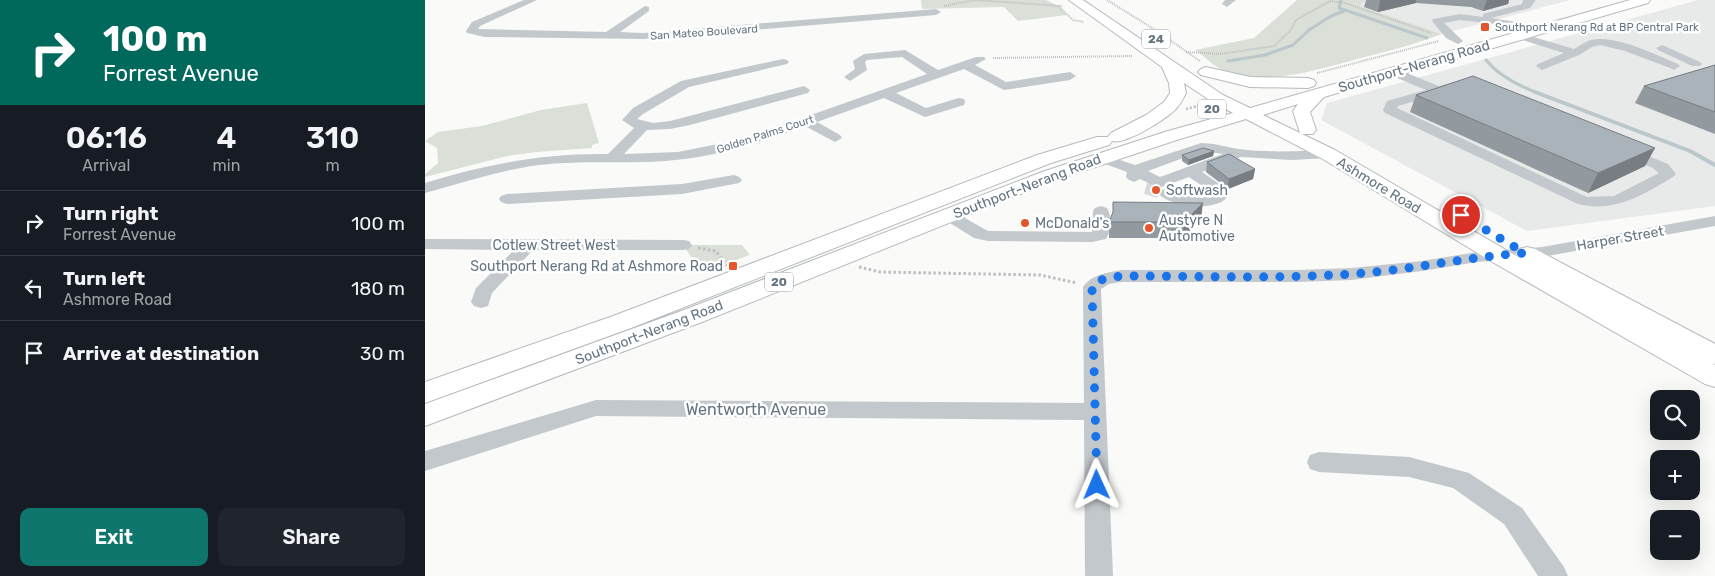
<!DOCTYPE html>
<meta charset="utf-8">
<style>
body{margin:0;font-family:Rubik,sans-serif;background:#20242c;color:#f1f3f6;height:100vh;display:flex;flex-direction:column;font-size:19px;white-space:nowrap}
*{box-sizing:border-box;margin:0}
p{font-size:16px;color:#9ea1a6}
.icon{flex:none;width:28px;height:28px;fill:none;stroke:currentColor;stroke-width:2;stroke-linecap:round;stroke-linejoin:round}
.map{position:relative;flex:1;overflow:hidden}
.side{display:flex;flex-direction:column;background:#171b24;width:425px}
.side>*{flex:none}
.guide{background:#00695c;color:#fff;overflow:hidden}
.fabs{position:absolute;left:1225px;top:390px;display:grid;gap:10px}
.fabs a{display:grid;place-items:center;width:50px;height:50px;border-radius:10px;background:#171b24;box-shadow:0 5px 20px #0002;font-size:25px}
.pin{position:absolute;display:grid;place-items:center;width:42px;height:42px;color:#fff;margin:-21px;border:2px solid #fff;border-radius:50%;box-shadow:0 1px 5px #0007}
.me{position:absolute;width:55px;margin:-28px;rotate:359deg;stroke-linejoin:round;filter:drop-shadow(0 0 4px #0008)}
.turn{display:flex;align-items:center;gap:18px;height:105px;padding:0 20px;font-size:22px}
.turn .icon{width:65px;height:65px;stroke-width:2.5}
.turn b{display:block;font-size:35px;line-height:42px}
.eta{display:flex;justify-content:space-evenly;align-items:center;height:85px;text-align:center}
.eta b{font-size:30px;font-weight:600;line-height:35px}
.cta{display:flex;gap:10px;margin-top:auto;padding:10px 20px}
.cta a{flex:1;height:58px;border-radius:10px;background:#0f766e;color:#fff;font-size:20px;font-weight:600;line-height:58px;text-align:center}
.cta a+a{background:#20242c;color:#f1f3f6}
ul{padding:0;list-style:none}
li{display:flex;align-items:center;gap:15px;height:65px;padding:0 20px;border-top:1px solid #363941}
li div{flex:1}
li b{display:block;font-size:19px}
li em{font-style:normal}
main{display:flex;flex:1;min-height:0}
.map>svg:first-child{display:block}
.built{fill:#e8e9e9}
.green{fill:#dadfd7}
.lines{fill:none;stroke-linecap:round;stroke-linejoin:round}
.stream-far1{stroke:#bbc7cb;stroke-width:3}
.stream{stroke:#bbc7cb;stroke-width:4}
.minor-tunnel{stroke:#d5d9db;stroke-width:14;stroke-dasharray:14 8;stroke-linecap:butt}
.major-casing{stroke:#b5babe;stroke-width:2}
.path-far2{stroke:#bbbfc2;stroke-width:2;stroke-dasharray:1 1;stroke-linecap:butt}
.path-far1{stroke:#bbbfc2;stroke-width:2.5;stroke-dasharray:2 2;stroke-linecap:butt}
.path{stroke:#bbbfc2;stroke-width:3;stroke-dasharray:2.5 2.5;stroke-linecap:butt}
.minor{fill:#c3c8cc;fill-rule:evenodd}
.major{fill:#fff;fill-rule:evenodd}
.wall{fill:#929a9f}
.shaded-wall{fill:#777d82}
.building{fill:#aab3b9;stroke:#777d82}
.route{stroke:#1a73e8;stroke-width:9;stroke-dasharray:0 16.2}
.poi-dot{fill:#e4572e;stroke:#fff;stroke-width:2}
.labels{text-anchor:middle;stroke-width:5;stroke-linejoin:round;paint-order:stroke}
.far-poi-label{font-size:11px;fill:#657683;stroke:#fff;text-anchor:start}
.far-street-label{font-size:11px;fill:#657683;stroke:#fff}
.shield{fill:#fff;stroke:#939fa8;stroke-width:1}
.shield-label{font-size:12px;font-weight:bold;fill:#657683}
.street-label{font-size:14px;fill:#657683;stroke:#fff}
.poi-label{font-size:14px;fill:#657683;stroke:#fff;text-anchor:start}
.near-street-label{font-size:16px;fill:#657683;stroke:#fff}
</style>
<main>
<section class="side">
<div class="guide">
<div class="turn"><svg class="icon" aria-label="right" viewBox="0 0 24 24"><path d="M7 20v-9h11M14 6l5 5-5 5"/></svg><div><b>100 m</b>Forrest Avenue</div></div>
</div>
<div class="eta">
<div><b>06:16</b><p>Arrival</p></div>
<div><b>4</b><p>min</p></div>
<div><b>310</b><p>m</p></div>
</div>
<ul>
<li><svg class="icon" aria-label="right" viewBox="0 0 24 24"><path d="M7 20v-9h11M14 6l5 5-5 5"/></svg><div><b>Turn right</b><p>Forrest Avenue</p></div><em>100 m</em></li>
<li><svg class="icon" aria-label="left" viewBox="0 0 24 24"><path d="M17 20v-9H6M10 6l-5 5 5 5"/></svg><div><b>Turn left</b><p>Ashmore Road</p></div><em>180 m</em></li>
<li><svg class="icon" aria-label="arrive" viewBox="0 0 24 24"><path d="M6 21V4h12l-3 4 3 4H6"/></svg><div><b>Arrive at destination</b></div><em>30 m</em></li>
</ul>
<div class="cta"><a>Exit</a><a>Share</a></div>
</section>
<div class="map">
<svg width="1290" height="576" viewBox="0 0 1290 576">
<rect width="100%" height="100%" fill="#fafaf8"/>
<g class="built">
<polygon points="940,0 1145,0 1017,34 935,6"/>
<polygon points="1273,0 1290,0 1290,206 1102,231 896,120 902,103"/>
</g>
<g class="green">
<polygon points="496,0 621,0 633,6 642,15 593,21 579,7 497,9"/>
<path d="M 872,0 L 940,0 L 935,6 L 1017,34 C 990,44 964,51 936,58 C 894,69 845,86 802,72 C 791,68 780,57 770,50 L 829,38 Z"/>
<polygon points="162,103 174,143 167,145 167,148 111,152 82,156 0,177 0,174 13,163 12,148 0,141 13,132 57,126 116,110"/>
<polygon points="263,245 317,245 325,255 277,272 260,248"/>
</g>
<g class="lines">
<g class="stream-far1">
<polyline points="916,0 914,8 1002,38"/>
<path d="M 1061,60 C 1074,76 1094,86 1113,93"/>
<polyline points="803,61 840,55 868,45 884,30 906,16 919,11"/>
</g>
<polyline class="stream" points="1110,92 1265,151 1290,165"/>
<polyline class="minor-tunnel" points="721,187 741,193"/>
<defs>
<g id="major">
<path d="M 644,0 L 658,0 L 798,95 L 825,108 L 1205,0 L 1225,0 L 1223,3 L 899,97 L 885,112 L 891,130 L 888,134 L 877,134 L 910,150 L 1093,257 L 1091,254 L 1094,249 L 1102,247 L 1110,249 L 1290,344 L 1290,364 L 1287,363 L 1290,365 L 1290,387 L 1280,384 L 1064,260 L 896,158 L 821,119 L 755,139 L 631,180 L 277,322 L 0,426 L 0,404 L 259,310 L 617,172 L 743,131 L 808,113 L 786,101 L 759,83 L 761,93 C 758,99 755,105 750,110 C 739,120 701,145 687,141 L 684,145 L 626,163 L 206,328 L 0,403 L 0,382 L 188,316 L 612,155 L 672,137 L 683,137 L 686,133 L 721,115 L 739,102 L 745,93 L 744,83 L 737,67 ZM 873,104 L 868,111 L 875,133 L 838,115 Z"/>
<polygon points="781,67 825,77 883,78 889,80 891,83 889,86 883,88 825,87 776,75 773,72 776,69"/>
</g>
</defs>
<use href="#major" class="major-casing"/>
<g class="path-far2">
<polyline points="682,0 732,31 775,61"/>
<polyline points="519,6 550,0 637,6"/>
<polyline points="633,6 648,20 659,22"/>
<polyline points="761,52 795,54 849,46 865,31 871,20 905,1 920,3 1006,33"/>
<polyline points="568,58 707,56"/>
<polyline points="892,73 1014,41"/>
</g>
<polyline class="path-far1" points="761,109 777,105"/>
<g class="path">
<polyline points="273,248 291,251 301,266"/>
<polyline points="434,267 455,272 615,275 652,283"/>
</g>
<g class="minor">
<polygon points="99,0 112,0 55,26 53,29 181,32 220,6 224,7 224,11 195,32 218,33 511,9 516,12 511,15 218,39 60,37 42,33 41,31 47,22"/>
<polygon points="800,0 811,0 802,7 797,4"/>
<polygon points="1098,0 1111,0 1105,8 1066,18 1097,23 1098,25 1097,27 1035,20 1019,23 1038,41 1033,44 1021,38 1007,21 1008,19 1035,14 1058,17 1058,14 1097,4"/>
<path d="M 1095,33 L 1149,49 C 1157,44 1164,39 1174,39 C 1196,38 1232,55 1253,64 L 1255,66 L 1249,70 L 1245,68 L 1200,51 L 1175,45 L 1167,47 L 1154,55 L 1117,70 L 1111,66 L 1113,64 L 1139,53 L 1091,38 L 1090,36 Z"/>
<polygon points="1237,45 1275,62 1277,64 1275,66 1267,66 1233,50 1231,48"/>
<path d="M 480,50 L 513,70 L 551,57 L 559,57 L 561,59 L 550,65 L 581,82 L 645,72 L 651,76 L 645,80 L 579,90 L 539,69 L 471,93 L 501,108 L 534,98 L 539,99 L 540,102 L 539,105 L 500,117 L 459,98 L 392,122 L 415,135 L 417,138 L 410,142 L 380,126 C 334,143 288,158 240,161 C 198,164 156,160 114,165 C 75,170 38,183 0,193 L 0,183 C 60,164 120,153 183,154 L 209,128 L 197,120 L 208,108 L 256,81 L 358,59 L 362,60 L 364,62 L 362,64 L 264,87 L 218,114 L 212,119 L 228,123 L 245,121 L 379,86 L 385,90 L 383,93 L 265,125 L 245,129 L 222,130 L 199,154 L 253,152 L 308,141 L 332,134 L 502,74 L 477,57 L 442,60 L 440,62 L 442,70 L 425,81 L 419,77 L 430,69 L 428,61 L 439,54 Z"/>
<path d="M 969,68 L 1014,86 L 1029,82 L 1048,85 L 1243,164 L 1251,174 L 1248,177 C 1218,195 1189,213 1153,204 L 960,113 L 958,110 L 962,101 L 1001,90 L 965,75 L 963,72 L 965,69 ZM 1029,90 L 1041,91 L 1226,167 L 1234,173 L 1189,196 L 1162,197 L 972,108 L 973,106 Z"/>
<path d="M 776,143 C 789,143 801,147 814,149 C 843,153 874,151 903,150 L 908,151 L 910,154 L 908,157 L 903,158 L 867,160 L 816,157 L 777,172 L 793,183 L 802,197 C 791,213 742,206 733,193 L 735,190 C 752,186 768,204 785,195 L 782,189 L 764,177 L 734,188 L 715,179 L 709,182 L 704,180 L 701,177 L 702,172 L 672,161 L 670,158 L 672,155 L 677,154 L 710,165 ZM 777,151 L 798,154 L 735,177 L 723,171 Z"/>
<polygon points="309,175 314,177 317,180 314,183 257,194 82,204 76,202 74,199 76,196 82,194 257,184"/>
<path d="M 676,206 L 682,208 C 687,216 687,230 681,239 L 667,242 L 563,241 L 549,238 L 517,218 L 515,215 L 517,212 L 529,212 L 563,231 L 667,232 L 668,211 L 670,208 Z"/>
<path d="M 1290,216 L 1290,226 L 1117,257 L 1052,262 L 997,271 L 926,280 L 873,282 L 696,282 L 684,284 L 676,289 L 688,576 L 660,576 L 659,420 L 171,416 L 0,471 L 0,451 L 171,400 L 659,403 L 658,287 C 667,274 682,273 696,270 L 873,270 L 926,268 L 997,261 L 1052,252 L 1117,247 Z"/>
<polygon points="0,239 258,240 264,241 267,245 264,249 258,250 108,250 67,293 63,306 56,308 49,306 46,302 51,288 89,250 0,249"/>
<polygon points="894,452 984,457 1044,473 1097,508 1139,567 1143,576 1113,576 1079,524 1028,488 984,477 894,472 885,469 882,462 885,455"/>
</g>
<use href="#major" class="major"/>
</g>
<g class="wall">
<polygon points="941,0 1084,0 1083,4 1058,11 1046,7 991,3 953,12 939,7"/>
<polygon points="1290,65 1290,134 1210,103 1219,86"/>
<polygon points="991,95 1230,148 1220,166 1163,193 985,112"/>
<polygon points="789,151 788,156 763,165 757,161 757,155"/>
<polygon points="782,162 830,169 828,179 803,189 781,172"/>
<polygon points="776,219 758,238 684,238 684,222"/>
</g>
<g class="shaded-wall">
<polygon points="955,0 991,0 991,3 953,12"/>
<polygon points="1062,0 1084,0 1083,4 1058,11"/>
<polygon points="1230,148 1220,166 1163,193 1173,173"/>
<polygon points="789,151 788,156 763,165 764,160"/>
<polygon points="830,169 828,179 803,189 804,179"/>
<polygon points="778,203 776,219 758,238 759,222"/>
</g>
<g class="building">
<polygon points="1290,65 1290,112 1219,86"/>
<polygon points="1048,76 1230,148 1173,173 991,95"/>
<polygon points="778,148 789,151 764,160 757,155"/>
<polygon points="804,154 830,169 804,179 782,162"/>
<polygon points="688,202 778,203 759,222 684,222 688,212"/>
</g>
<g class="lines">
<path class="route" d="M 672,485 L 667,287 L 678,279 L 696,276 C 773,276 850,279 927,274 C 985,270 1042,257 1100,253 L 1036,215"/>
</g>
<g class="poi-dot">
<rect x="1055" y="22" width="10" height="10" rx="2.5"/>
<circle cx="731" cy="190" r="5"/>
<circle cx="600" cy="223" r="5"/>
<circle cx="724" cy="228" r="5"/>
<rect x="303" y="261" width="10" height="10" rx="2.5"/>
</g>
<g class="labels">
<g class="far-poi-label">
<text x="1070" y="31">Southport Nerang Rd at BP Central Park</text>
</g>
<g class="far-street-label">
<text transform="translate(279 32) rotate(-4)" y="4">San Mateo Boulevard</text>
<text transform="translate(340 134) rotate(-18)" y="4">Golden Palms Court</text>
</g>
<g class="shield">
<rect x="717" y="29.5" width="28" height="19" rx="4"/>
<rect x="773" y="99.5" width="28" height="19" rx="4"/>
<rect x="340" y="272.5" width="28" height="19" rx="4"/>
</g>
<g class="shield-label">
<text x="731" y="43">24</text>
<text x="787" y="113">20</text>
<text x="354" y="286">20</text>
</g>
<g class="street-label">
<text transform="translate(989 66) rotate(-16)" y="5">Southport-Nerang Road</text>
<text transform="translate(954 185) rotate(31)" y="5">Ashmore Road</text>
<text transform="translate(602 186) rotate(-21)" y="5">Southport-Nerang Road</text>
<text transform="translate(1195 238) rotate(-10)" y="5">Harper Street</text>
<text x="129" y="250">Cotlew Street West</text>
<text transform="translate(224 332) rotate(-21)" y="5">Southport-Nerang Road</text>
</g>
<g class="poi-label">
<text x="741" y="195">Softwash</text>
<text x="734" y="225">Austyre N<tspan x="734" dy="16">Automotive</tspan></text>
<text x="610" y="228">McDonald's</text>
<text x="298" y="271" text-anchor="end">Southport Nerang Rd at Ashmore Road</text>
</g>
<g class="near-street-label">
<text x="331" y="415">Wentworth Avenue</text>
</g>
</g>
</svg>
<div class="fabs">
<a><svg class="icon" aria-label="search" viewBox="0 0 24 24"><circle cx="10" cy="10" r="6"/><path d="M15 15l6 6"/></svg></a>
<a>+</a>
<a>−</a>
</div>
<div class="pin" style="left:1036px;top:215px;background:#d93025"><svg class="icon" aria-label="arrive" viewBox="0 0 24 24"><path d="M6 21V4h12l-3 4 3 4H6"/></svg></div>
<svg class="me" style="left:672px;top:485px" viewBox="-20 -20 40 40"><path d="M0-17L14 15 0 8-14 15z" fill="#1a73e8" stroke="#fff" stroke-width="4"/></svg>
</div>
</main>
